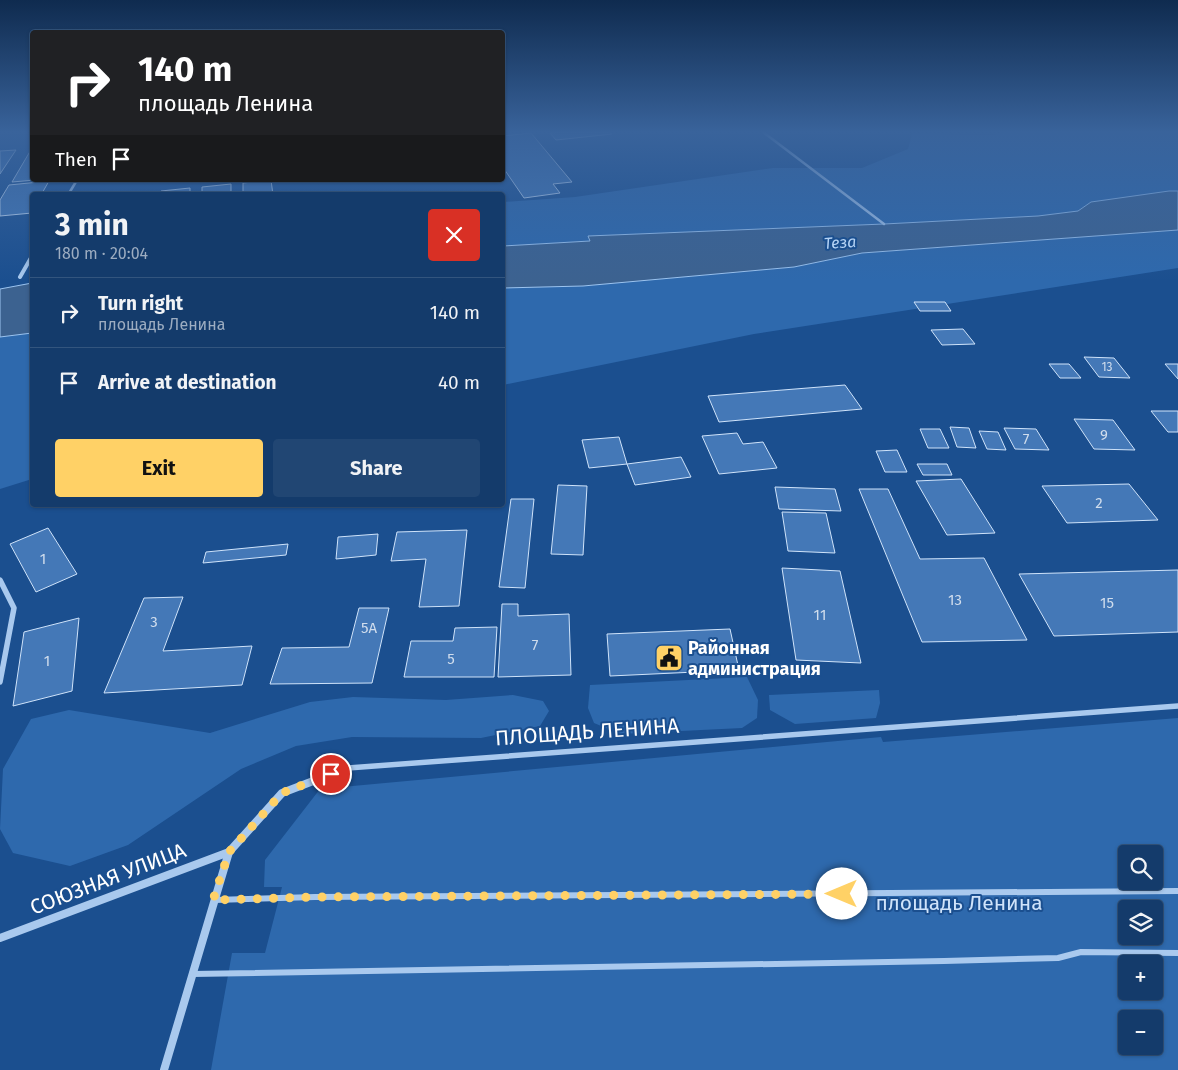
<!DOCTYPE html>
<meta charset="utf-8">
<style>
body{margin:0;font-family:"Fira Sans",sans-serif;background:#214673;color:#f1f3f6;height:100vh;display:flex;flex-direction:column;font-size:19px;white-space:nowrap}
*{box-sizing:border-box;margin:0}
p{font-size:16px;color:#9dadc1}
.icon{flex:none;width:28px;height:28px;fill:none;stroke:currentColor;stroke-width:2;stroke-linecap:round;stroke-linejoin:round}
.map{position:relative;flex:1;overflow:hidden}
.drawer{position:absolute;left:30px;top:192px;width:475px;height:315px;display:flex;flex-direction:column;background:#143b6b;border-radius:5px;box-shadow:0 1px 4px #0004,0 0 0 1px #33557e}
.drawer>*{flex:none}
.top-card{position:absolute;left:30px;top:30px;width:475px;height:152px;border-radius:5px;box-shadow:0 1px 4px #0004,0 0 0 1px #33557e;background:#202124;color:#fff;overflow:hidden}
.buttons{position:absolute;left:1118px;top:845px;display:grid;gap:10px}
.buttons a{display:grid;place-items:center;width:45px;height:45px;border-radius:5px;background:#143b6b;box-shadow:0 1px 4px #0004,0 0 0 1px #33557e;font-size:25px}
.pin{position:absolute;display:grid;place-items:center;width:42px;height:42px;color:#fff;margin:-21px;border:2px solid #fff;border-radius:50%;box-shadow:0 1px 5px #0007}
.me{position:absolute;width:55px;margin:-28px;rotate:270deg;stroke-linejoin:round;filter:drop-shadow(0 0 4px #0008)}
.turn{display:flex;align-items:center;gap:18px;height:105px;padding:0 25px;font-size:22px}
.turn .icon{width:65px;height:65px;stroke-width:2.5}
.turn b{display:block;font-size:35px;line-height:42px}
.then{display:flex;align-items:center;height:48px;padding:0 25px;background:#0003;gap:10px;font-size:19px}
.round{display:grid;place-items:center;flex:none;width:52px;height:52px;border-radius:5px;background:#214673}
.head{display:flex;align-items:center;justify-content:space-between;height:85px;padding:0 25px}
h1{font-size:30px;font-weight:700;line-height:38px}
.primary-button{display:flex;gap:10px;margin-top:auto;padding:10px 25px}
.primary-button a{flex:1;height:58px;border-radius:5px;background:#ffd166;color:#111;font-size:20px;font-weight:700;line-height:58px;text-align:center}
.primary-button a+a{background:#214673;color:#f1f3f6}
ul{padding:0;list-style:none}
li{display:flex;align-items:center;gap:15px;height:70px;padding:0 25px;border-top:1px solid #33557e}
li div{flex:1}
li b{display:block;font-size:19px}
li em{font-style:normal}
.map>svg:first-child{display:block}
.green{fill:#2e69ad;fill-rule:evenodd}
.water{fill:#3c6290;stroke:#9cc4f0}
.building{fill:#4478b7;stroke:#cfe3fa}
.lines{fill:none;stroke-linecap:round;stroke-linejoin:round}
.pedestrian{stroke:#a9c9ee;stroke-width:6}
.minor-far3{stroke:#a9c9ee;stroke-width:2.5}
.minor-far2{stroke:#a9c9ee;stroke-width:4}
.minor-far1{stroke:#a9c9ee;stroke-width:5.5}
.minor{stroke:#a9c9ee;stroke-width:8}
.route{stroke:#ffd166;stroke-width:9;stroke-dasharray:0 16.2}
.labels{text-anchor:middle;stroke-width:4;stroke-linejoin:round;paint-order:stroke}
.far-number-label{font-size:12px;fill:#d0dded}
.number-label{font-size:15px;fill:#d0dded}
.far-water-label{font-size:16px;font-style:italic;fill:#b5d3f5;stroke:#1b4f8f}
.poi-label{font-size:18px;font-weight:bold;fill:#fff;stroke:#1b4f8f;text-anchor:start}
.near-street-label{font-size:21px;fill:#fff;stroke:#1b4f8f}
.near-park-label{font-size:21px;fill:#cfe3fa;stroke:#1b4f8f}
</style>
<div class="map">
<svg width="1178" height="1070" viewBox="0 0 1178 1070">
<rect width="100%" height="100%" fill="#1b4f8f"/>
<g class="green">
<polygon points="1004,132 1178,132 1178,191 1091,202 1078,211 1038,216 884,224 589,236 590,241 503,246 503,202 575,197 773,168 862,168 908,149 912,134 994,135"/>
<polygon points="1178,230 1178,268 754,334 503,385 502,288 583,286 794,267 862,253"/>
<polygon points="32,333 32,479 0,489 0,337"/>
<polygon points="747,677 758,700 757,718 742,728 620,734 594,723 588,708 590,685"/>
<polygon points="879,690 880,703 876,718 795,724 770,710 769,695"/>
<polygon points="513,695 543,701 549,711 540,726 481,738 352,737 296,746 241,769 128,845 70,866 13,853 0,829 3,769 31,719 69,710 210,733 310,702 353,697 446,700"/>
<path d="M 1178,718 L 1178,1070 L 211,1070 L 232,953 L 265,953 L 282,887 L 264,887 L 265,860 L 320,789 L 881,737 L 883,742 ZM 1126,854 L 1154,854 L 1154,881 L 1126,881 ZM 1126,909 L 1154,909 L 1154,936 L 1126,936 ZM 1126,964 L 1154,964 L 1154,991 L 1126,991 ZM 1126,1019 L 1154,1019 L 1154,1046 L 1126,1046 Z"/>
</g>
<g class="water">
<polygon points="1169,191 1178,191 1178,230 862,253 794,267 583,286 503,288 503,246 590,241 588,236 884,224 1038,216 1078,211 1091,202"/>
<polygon points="32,283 32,333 0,337 0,289"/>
</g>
<g class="building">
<polygon points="563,132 610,132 612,134 556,140 550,133"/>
<polygon points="531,133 572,182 553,184 560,193 524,198 502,166 502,136"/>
<polygon points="32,148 32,180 35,180 12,182"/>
<polygon points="16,150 0,174 0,151"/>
<polygon points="271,180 273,195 243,195 243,183"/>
<polygon points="49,181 41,195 32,195 32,213 0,216 0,200 9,185"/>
<polygon points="231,184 231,195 202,195 202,187"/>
<polygon points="190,188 190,195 161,195 161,191"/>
<polygon points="914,302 945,302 951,311 920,311"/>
<polygon points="963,329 975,344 942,345 931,330"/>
<polygon points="1084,357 1114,358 1130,378 1099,377"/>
<polygon points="1049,364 1069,364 1081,378 1060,378"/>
<polygon points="1165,364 1178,364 1178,379"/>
<polygon points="845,385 862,409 719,422 708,396"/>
<polygon points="1151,411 1178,411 1178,432 1168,432"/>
<polygon points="1074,419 1113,420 1135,450 1094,449"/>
<polygon points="950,427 969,428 976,448 957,447"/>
<polygon points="1004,428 1036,429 1049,450 1015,449"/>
<polygon points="920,429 940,429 949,448 928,448"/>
<polygon points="979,431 998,432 1006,450 987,449"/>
<polygon points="737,433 743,444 763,442 777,468 719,474 702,436"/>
<polygon points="619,437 627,464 589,468 582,440"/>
<polygon points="897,450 907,472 885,472 876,451"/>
<polygon points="681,457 691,477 635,485 627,464"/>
<polygon points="917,464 947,464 952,475 923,475"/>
<polygon points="961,479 995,533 947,535 916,481"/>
<polygon points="1129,484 1158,520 1067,523 1042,486"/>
<polygon points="558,485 587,486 583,555 551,554"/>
<polygon points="775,487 835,489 841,511 779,509"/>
<polygon points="859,489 888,489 920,559 984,558 1027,640 922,642"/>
<polygon points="511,499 534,499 525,588 499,587"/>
<polygon points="782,512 826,513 835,553 788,551"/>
<polygon points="48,528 77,574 36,592 10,544"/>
<polygon points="467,530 459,606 419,607 426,559 391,561 397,532"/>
<polygon points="378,534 376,555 336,559 338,537"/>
<polygon points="288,544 286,555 203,563 206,552"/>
<polygon points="782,568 840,571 861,663 796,660"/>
<polygon points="1178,570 1178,632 1054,636 1019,574"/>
<polygon points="183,597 163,651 252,646 242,685 104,693 144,598"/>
<polygon points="502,604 518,604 518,616 569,614 571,675 498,677"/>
<polygon points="359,608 389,608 372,683 270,684 282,648 349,647"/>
<polygon points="79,618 72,691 13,706 24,632"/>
<polygon points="497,627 494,677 404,677 411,641 453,641 455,628"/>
<polygon points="730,629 739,670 610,676 607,634"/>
</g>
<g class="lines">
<g class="pedestrian">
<polyline points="214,900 315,897 1178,891"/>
<polyline points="192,974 944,961 1058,958 1081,952 1178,953"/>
</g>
<g class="minor-far3">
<polyline points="763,132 884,224"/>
<polyline points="68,195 77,180"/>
</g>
<polyline class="minor-far2" points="20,277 32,256"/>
<g class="minor-far1">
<polyline points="0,580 14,608 0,682"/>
<polyline points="318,779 348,768 1178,706"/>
</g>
<g class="minor">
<polyline points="0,938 229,852"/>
<polyline points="164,1070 229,852 282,793 321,778"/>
</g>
</g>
<linearGradient id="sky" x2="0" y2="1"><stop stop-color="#0f2b4f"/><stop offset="0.47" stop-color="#39639b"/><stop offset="1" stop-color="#39639b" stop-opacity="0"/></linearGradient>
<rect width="1178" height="281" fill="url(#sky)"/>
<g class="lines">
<polyline class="route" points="331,774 282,793 229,852 213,900 315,897 842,894"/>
</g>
<defs>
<symbol id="civic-square" viewBox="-11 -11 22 22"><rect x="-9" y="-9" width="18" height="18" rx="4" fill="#ffd166" stroke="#1b4f8f"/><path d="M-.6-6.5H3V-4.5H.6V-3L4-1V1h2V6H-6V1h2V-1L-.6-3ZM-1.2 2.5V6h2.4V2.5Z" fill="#111"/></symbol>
</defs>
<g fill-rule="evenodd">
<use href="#civic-square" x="653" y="642" width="32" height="32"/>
</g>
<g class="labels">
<g class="far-number-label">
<text x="1107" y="371">13</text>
</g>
<g class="number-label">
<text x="1104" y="440">9</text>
<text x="1026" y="444">7</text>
<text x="1099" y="508">2</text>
<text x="43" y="564">1</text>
<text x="955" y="605">13</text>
<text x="1107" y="608">15</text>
<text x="820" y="620">11</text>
<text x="154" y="627">3</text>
<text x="369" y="633">5А</text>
<text x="535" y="650">7</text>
<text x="451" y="664">5</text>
<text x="47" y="666">1</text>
</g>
<g class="far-water-label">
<text transform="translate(840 242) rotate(-4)" y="6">Теза</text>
</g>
<g class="poi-label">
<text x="688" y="654">Районная<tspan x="688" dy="21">администрация</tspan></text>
</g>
<g class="near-street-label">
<text transform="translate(587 732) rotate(-4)" y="7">ПЛОЩАДЬ ЛЕНИНА</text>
<text transform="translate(108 879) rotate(-21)" y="7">СОЮЗНАЯ УЛИЦА</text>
</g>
<g class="near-park-label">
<text x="959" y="910">площадь Ленина</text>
</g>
</g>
</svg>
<div class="buttons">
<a><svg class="icon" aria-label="search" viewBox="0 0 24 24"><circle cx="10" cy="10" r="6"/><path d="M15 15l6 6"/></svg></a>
<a><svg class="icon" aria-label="layers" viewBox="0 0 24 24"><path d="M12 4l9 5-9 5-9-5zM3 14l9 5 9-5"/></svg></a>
<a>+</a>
<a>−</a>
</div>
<div class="pin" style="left:331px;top:774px;background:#d93025"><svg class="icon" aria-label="arrive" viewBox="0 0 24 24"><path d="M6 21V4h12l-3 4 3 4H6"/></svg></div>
<svg class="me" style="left:842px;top:894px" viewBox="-20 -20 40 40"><circle r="19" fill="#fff"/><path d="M0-13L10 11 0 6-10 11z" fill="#ffd166"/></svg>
<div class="top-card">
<div class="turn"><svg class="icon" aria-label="right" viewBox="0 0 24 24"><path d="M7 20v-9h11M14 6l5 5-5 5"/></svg><div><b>140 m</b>площадь Ленина</div></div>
<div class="then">Then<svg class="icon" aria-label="arrive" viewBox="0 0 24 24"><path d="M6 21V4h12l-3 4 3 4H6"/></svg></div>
</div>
<section class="drawer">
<div class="head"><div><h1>3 min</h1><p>180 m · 20:04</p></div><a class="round" style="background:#d93025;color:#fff"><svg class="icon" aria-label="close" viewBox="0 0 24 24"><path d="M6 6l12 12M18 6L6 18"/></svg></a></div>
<ul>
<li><svg class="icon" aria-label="right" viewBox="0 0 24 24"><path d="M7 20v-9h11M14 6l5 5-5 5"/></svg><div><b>Turn right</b><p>площадь Ленина</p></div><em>140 m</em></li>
<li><svg class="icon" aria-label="arrive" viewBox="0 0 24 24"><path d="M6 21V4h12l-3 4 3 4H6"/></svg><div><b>Arrive at destination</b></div><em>40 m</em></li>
</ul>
<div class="primary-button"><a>Exit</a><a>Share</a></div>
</section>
</div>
